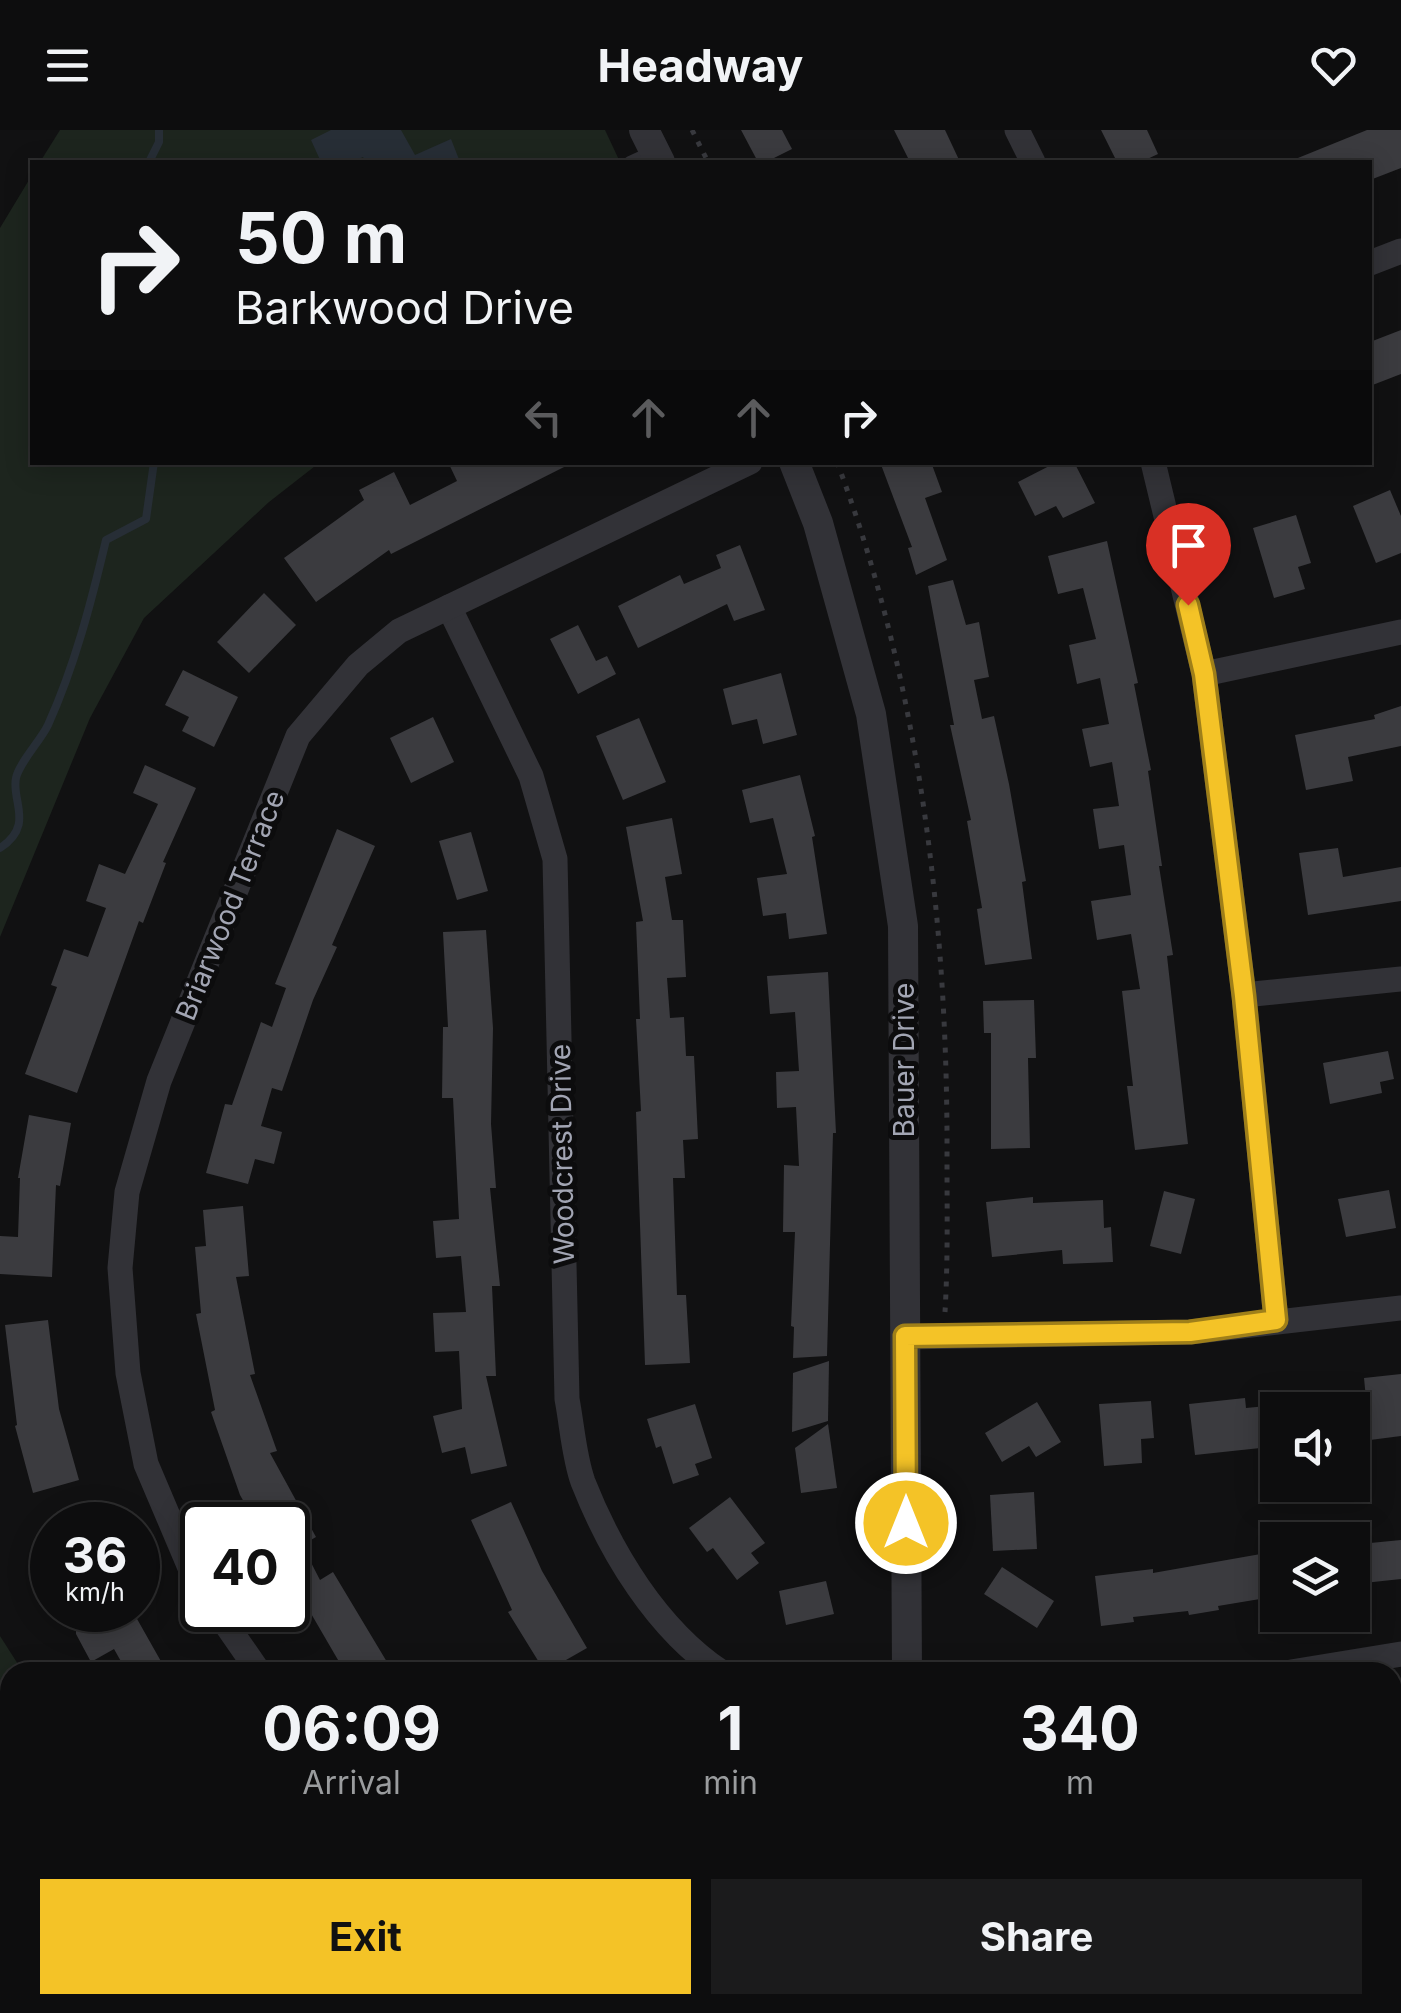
<!DOCTYPE html>
<style>
body{margin:0;font-family:Inter,sans-serif;background:#1b1b1c;color:#f1f3f6;height:100vh;display:flex;flex-direction:column;font-size:38px;white-space:nowrap}
*{box-sizing:border-box;margin:0}
p{font-size:32px;color:#9a9c9e}
.icon{flex:none;width:55px;height:55px;fill:none;stroke:currentColor;stroke-width:2;stroke-linecap:round;stroke-linejoin:round}
.map{position:relative;flex:1;overflow:hidden}
.details{position:absolute;left:0px;top:1532px;width:1402px;height:352px;display:flex;flex-direction:column;background:#0d0d0e;border-radius:30px 30px 0 0;box-shadow:0 5px 25px #0003,0 0 0 2px #2d2d2e}
.details>*{flex:none}
.guide{position:absolute;left:30px;top:30px;width:1342px;height:305px;border-radius:0px;box-shadow:0 5px 25px #0003,0 0 0 2px #2d2d2e;background:#0d0d0e;color:#f1f3f6;overflow:hidden}
.controls{position:absolute;left:1260px;top:1262px;display:grid;gap:20px}
.controls a{display:grid;place-items:center;width:110px;height:110px;border-radius:0px;background:#0d0d0e;box-shadow:0 5px 25px #0003,0 0 0 2px #2d2d2e;font-size:50px}
.speed{position:absolute;left:30px;top:1372px;display:flex;gap:20px;font-size:50px;font-weight:700;text-align:center}
.speed>*{display:grid;place-content:center;width:130px;height:130px;border-radius:50%;background:#0d0d0e;box-shadow:0 5px 25px #0003,0 0 0 2px #2d2d2e;line-height:1}
.speed small{font-size:25px;font-weight:400}
.speed .limit{border:5px solid #111;border-radius:15px;background:#fff;color:#111}
.pin{position:absolute;display:grid;place-items:center;width:85px;height:85px;color:#fff;margin:-102px -42px;border-radius:50% 50% 50% 0;rotate:-45deg;box-shadow:0 0 10px #0007}
.pin .icon{rotate:45deg}
.me{position:absolute;width:110px;margin:-55px;rotate:0deg;stroke-linejoin:round;filter:drop-shadow(0 0 8px #0008)}
.turn{display:flex;align-items:center;gap:35px;height:210px;padding:0 40px;font-size:45px}
.turn .icon{width:130px;height:130px;stroke-width:2.5}
.turn b{display:block;font-size:70px;line-height:85px}
.lanes{display:flex;align-items:center;height:95px;padding:0 40px;background:#0003;justify-content:center;gap:50px;direction:ltr}
.lanes .off{opacity:.35}
.eta{display:flex;justify-content:space-evenly;align-items:center;height:170px;text-align:center}
.eta b{font-size:60px;font-weight:700;line-height:70px}
.primary-button{display:flex;gap:20px;margin-top:auto;padding:20px 40px}
.primary-button a{flex:1;height:115px;border-radius:0px;background:#f4c327;color:#111;font-size:40px;font-weight:700;line-height:115px;text-align:center}
.primary-button a+a{background:#1b1b1c;color:#f1f3f6}
header{display:flex;justify-content:space-between;align-items:center;height:130px;padding:0 40px;background:#0d0d0e;font-size:45px;font-weight:700}
.map>svg:first-child{display:block}
.green{fill:#1d251e}
.water{fill:#272e36}
.lines{fill:none;stroke-linecap:round;stroke-linejoin:round}
.stream{stroke:#272e36;stroke-width:8}
.building{fill:#3b3b3f}
.path{stroke:#38393e;stroke-width:5;stroke-dasharray:5 8;stroke-linecap:butt}
.service{stroke:#323237;stroke-width:12}
.minor{stroke:#323237;stroke-width:25}
.tertiary{stroke:#323237;stroke-width:30}
.route-casing{stroke:#9f7f19;stroke-width:25}
.route{stroke:#f4c327;stroke-width:18}
.labels{text-anchor:middle;stroke-width:10;stroke-linejoin:round;paint-order:stroke}
.street-label{font-size:28px;fill:#a2a5b3;stroke:#0c0c0d}
</style>
<header><svg class="icon" aria-label="menu" viewBox="0 0 24 24"><path d="M4 6h16M4 12h16M4 18h16"/></svg>Headway<svg class="icon" aria-label="heart" viewBox="0 0 24 24"><path d="M12 20l-8-8c-3-5 5-10 8-4 3-6 11-1 8 4z"/></svg></header>
<div class="map">
<svg width="1401" height="1883" viewBox="0 0 1401 1883">
<rect width="100%" height="100%" fill="#111112"/>
<g class="green">
<polygon points="60,0 605,0 620,32 40,32"/>
<polygon points="32,45 32,332 319,333 269,372 144,488 90,588 0,807 0,98"/>
<polygon points="0,1506 23,1542 10,1542 10,1750 0,1742"/>
<polygon points="149,1875 271,1875 277,1883 156,1883"/>
</g>
<polygon class="water" points="331,0 401,0 415,25 451,9 460,32 366,32 363,27 352,32 321,32 311,10"/>
<g class="lines">
<g class="stream">
<polyline points="149,32 159,12 159,0"/>
<path d="M 0,718 C 35,695 11,671 16,648 C 19,633 41,610 48,595 C 75,535 91,473 106,410 L 146,389 L 154,332"/>
<polyline points="0,1697 10,1710"/>
<polyline points="205,1875 207,1883"/>
</g>
</g>
<g class="building">
<polygon points="741,0 782,0 792,19 766,32 758,32"/>
<polygon points="894,0 945,0 960,32 910,32"/>
<polygon points="1101,0 1147,0 1158,24 1141,32 1117,32"/>
<polygon points="1367,0 1401,0 1401,38 1370,50 1370,32 1288,32"/>
<polygon points="1401,200 1401,244 1370,256 1370,212"/>
<polygon points="448,332 574,332 391,424 389,420 316,472 284,428 364,370 359,360 394,342 410,375 457,351"/>
<polygon points="880,332 931,332 942,362 925,368 947,430 916,445 908,418 912,417"/>
<polygon points="1057,332 1074,332 1095,373 1063,388 1056,376 1035,386 1018,352"/>
<polygon points="1390,360 1401,386 1401,423 1376,433 1353,376"/>
<polygon points="1296,385 1311,433 1298,437 1305,459 1274,468 1253,398"/>
<polygon points="1107,411 1138,553 1134,554 1151,640 1148,641 1162,736 1159,736 1173,825 1167,826 1188,1014 1135,1020 1127,956 1133,956 1122,861 1140,859 1131,804 1097,810 1091,771 1131,765 1124,715 1099,719 1093,679 1119,676 1112,632 1090,637 1082,599 1109,594 1100,548 1077,554 1069,515 1096,509 1083,458 1058,464 1048,426"/>
<polygon points="740,415 765,480 734,491 727,474 638,518 618,476 680,445 684,454 721,438 716,425"/>
<polygon points="953,450 966,495 979,492 989,547 974,550 982,589 994,586 1009,654 1026,751 1022,752 1032,829 985,835 977,779 982,778 967,691 971,690 950,595 954,595 928,456"/>
<polygon points="264,463 296,495 249,543 217,512"/>
<polygon points="578,495 596,531 607,526 616,544 578,564 550,509"/>
<polygon points="183,540 238,567 214,617 182,601 189,587 165,575"/>
<polygon points="781,543 797,605 763,614 757,589 732,595 723,559"/>
<polygon points="1401,576 1401,616 1348,627 1353,651 1306,660 1295,605 1375,589 1374,585"/>
<polygon points="433,587 454,632 411,653 390,608"/>
<polygon points="639,588 666,652 623,670 596,606"/>
<polygon points="145,635 196,658 163,732 166,733 143,793 139,791 77,963 25,944 57,857 51,855 64,819 88,827 106,778 86,771 99,734 125,744 158,674 133,663"/>
<polygon points="800,645 815,706 812,707 827,804 789,809 786,783 763,786 757,748 787,744 773,688 750,693 742,660"/>
<polygon points="672,688 682,744 665,747 672,790 683,790 686,847 667,848 670,888 684,887 686,926 694,926 698,1009 683,1010 685,1048 673,1048 677,1165 686,1165 690,1233 645,1235 636,982 641,981 636,889 640,889 636,792 643,791 626,697"/>
<polygon points="337,699 375,716 332,815 337,817 313,870 282,961 272,958 261,996 282,1002 274,1034 255,1029 248,1054 206,1043 225,974 232,975 261,892 272,897 286,858 275,854"/>
<polygon points="471,702 488,761 457,770 439,711"/>
<polygon points="1338,718 1343,747 1401,737 1401,771 1308,785 1299,723"/>
<polygon points="486,800 493,898 491,994 496,1058 490,1058 500,1156 492,1156 496,1246 486,1246 507,1336 471,1344 465,1317 442,1323 433,1286 462,1279 459,1221 435,1222 433,1183 466,1182 461,1126 436,1128 433,1091 459,1089 453,968 442,968 443,897 448,897 443,802"/>
<polygon points="828,842 836,1003 833,1003 827,1226 793,1228 794,1197 791,1196 795,1102 783,1102 784,1035 799,1036 796,977 777,978 776,942 799,941 795,882 770,884 767,846"/>
<polygon points="1034,870 1036,928 1028,928 1030,1018 991,1019 991,903 984,903 983,871"/>
<polygon points="1388,921 1394,949 1380,952 1382,963 1330,974 1323,933"/>
<polygon points="29,985 71,993 60,1056 56,1055 52,1147 0,1144 0,1106 18,1107 20,1048 18,1048"/>
<polygon points="1389,1060 1396,1098 1346,1107 1338,1069"/>
<polygon points="1164,1061 1195,1069 1181,1124 1150,1116"/>
<polygon points="1033,1067 1033,1073 1103,1070 1104,1098 1111,1097 1113,1132 1063,1134 1062,1120 992,1127 986,1072"/>
<polygon points="243,1076 249,1146 236,1147 255,1244 250,1245 277,1321 270,1323 316,1407 302,1415 320,1450 333,1442 393,1542 345,1542 288,1444 288,1395 257,1395 240,1365 211,1282 215,1280 196,1184 201,1183 195,1117 206,1116 203,1080"/>
<polygon points="48,1190 59,1279 79,1350 33,1363 15,1296 17,1295 5,1195"/>
<polygon points="829,1231 828,1291 792,1302 793,1243"/>
<polygon points="1401,1244 1401,1306 1370,1310 1364,1248"/>
<polygon points="1245,1268 1246,1278 1278,1275 1278,1316 1195,1325 1189,1274"/>
<polygon points="1151,1271 1154,1308 1141,1309 1142,1333 1104,1336 1099,1274"/>
<polygon points="1037,1272 1061,1312 1036,1327 1029,1316 1002,1332 985,1303"/>
<polygon points="695,1274 712,1328 695,1334 699,1345 673,1354 661,1316 656,1318 647,1289"/>
<polygon points="828,1294 837,1358 801,1363 795,1318"/>
<polygon points="1034,1362 1037,1419 993,1421 990,1365"/>
<polygon points="730,1367 765,1413 751,1423 759,1433 737,1450 713,1418 707,1422 689,1398"/>
<polygon points="511,1372 542,1441 587,1518 545,1542 508,1482 512,1480 471,1390"/>
<polygon points="1401,1410 1401,1449 1364,1453 1360,1414"/>
<polygon points="1278,1421 1278,1466 1218,1476 1219,1480 1189,1485 1188,1481 1133,1487 1134,1492 1101,1496 1095,1446 1153,1439 1153,1443"/>
<polygon points="1002,1437 1054,1471 1037,1498 984,1464"/>
<polygon points="826,1451 834,1484 786,1495 779,1461"/>
<polygon points="106,1480 132,1480 167,1542 127,1542 114,1519 91,1532 76,1504 76,1496"/>
</g>
<g class="lines">
<g class="path">
<polyline points="692,0 708,32"/>
<path d="M 837,332 C 920,553 948,796 947,1029 C 947,1080 948,1131 945,1182"/>
</g>
<polyline class="service" points="630,32 654,21"/>
<g class="minor">
<polyline points="1017,0 1033,32"/>
<polyline points="1370,133 1401,121"/>
<polyline points="1153,332 1204,544 1244,865 1276,1190"/>
<path d="M 449,477 L 531,646 L 555,729 L 567,1269 C 572,1295 574,1327 583,1352 C 611,1423 657,1499 721,1542"/>
<polyline points="1204,544 1401,502"/>
<polyline points="1244,865 1401,849"/>
<polyline points="905,1207 1190,1202 1401,1178"/>
<polyline points="202,1460 194,1447 146,1334 128,1243 120,1138 127,1062 159,951 298,606 358,535 399,501 750,332"/>
<polyline points="216,1480 259,1542"/>
<polyline points="1291,1542 1401,1524"/>
<polyline points="1392,1857 1401,1854"/>
<polyline points="566,1875 576,1883"/>
<polyline points="1303,1883 1326,1875"/>
</g>
<g class="tertiary">
<polyline points="644,0 660,32"/>
<polyline points="794,332 818,393 871,584 903,796 907,1542"/>
<polyline points="911,1875 911,1883"/>
</g>
</g>
<g class="lines">
<defs>
<polyline id="route" points="906,1393 905,1206 1190,1202 1276,1190 1244,866 1204,544 1188,475"/>
</defs>
<use href="#route" class="route-casing"/>
<use href="#route" class="route"/>
</g>
<g class="labels">
<g class="street-label">
<text transform="translate(230 775) rotate(-68)" y="10">Briarwood Terrace</text>
<text transform="translate(904 930) rotate(-90)" y="10">Bauer Drive</text>
<text transform="translate(562 1024) rotate(-91)" y="10">Woodcrest Drive</text>
</g>
</g>
</svg>
<div class="controls">
<a><svg class="icon" aria-label="sound" viewBox="0 0 24 24"><path d="M4 9h4l5-4v14l-5-4H4zM17 9q2 3 0 6"/></svg></a>
<a><svg class="icon" aria-label="layers" viewBox="0 0 24 24"><path d="M12 4l9 5-9 5-9-5zM3 14l9 5 9-5"/></svg></a>
</div>
<div class="speed"><div>36<small>km/h</small></div><div class="limit">40</div></div>
<div class="pin" style="left:1188px;top:475px;background:#d93025"><svg class="icon" aria-label="arrive" viewBox="0 0 24 24"><path d="M6 21V4h12l-3 4 3 4H6"/></svg></div>
<svg class="me" style="left:906px;top:1393px" viewBox="-20 -20 40 40"><circle r="17" fill="#f4c327" stroke="#fff" stroke-width="3"/><path d="M0-11L8 9 0 5-8 9z" fill="#fff"/></svg>
<div class="guide">
<div class="turn"><svg class="icon" aria-label="right" viewBox="0 0 24 24"><path d="M7 20v-9h11M14 6l5 5-5 5"/></svg><div><b>50 m</b>Barkwood Drive</div></div>
<div class="lanes"><svg class="icon off" aria-label="left" viewBox="0 0 24 24"><path d="M17 20v-9H6M10 6l-5 5 5 5"/></svg><svg class="icon off" aria-label="ahead" viewBox="0 0 24 24"><path d="M12 20V5M6 11l6-6 6 6"/></svg><svg class="icon off" aria-label="ahead" viewBox="0 0 24 24"><path d="M12 20V5M6 11l6-6 6 6"/></svg><svg class="icon" aria-label="right" viewBox="0 0 24 24"><path d="M7 20v-9h11M14 6l5 5-5 5"/></svg></div>
</div>
<section class="details">
<div class="eta">
<div><b>06:09</b><p>Arrival</p></div>
<div><b>1</b><p>min</p></div>
<div><b>340</b><p>m</p></div>
</div>
<div class="primary-button"><a>Exit</a><a>Share</a></div>
</section>
</div>
